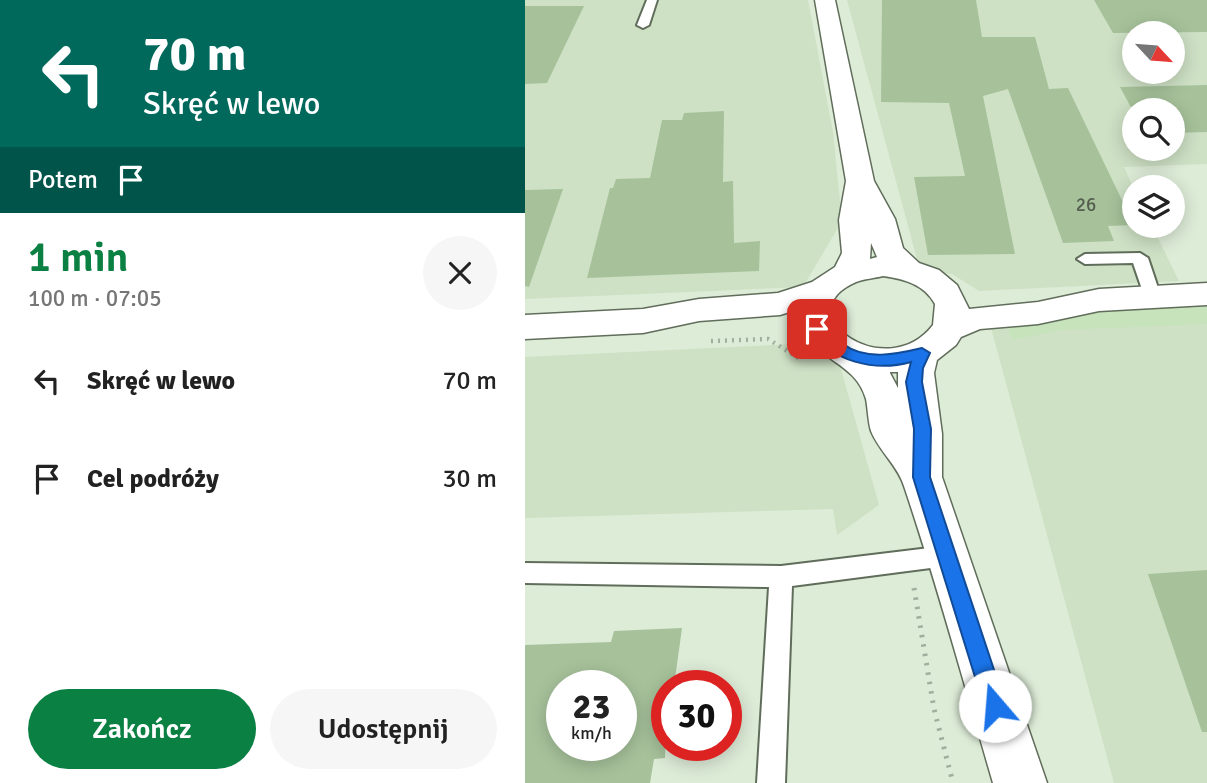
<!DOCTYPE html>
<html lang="pl">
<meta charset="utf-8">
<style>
body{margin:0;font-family:Signika,sans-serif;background:#f6f6f6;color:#222;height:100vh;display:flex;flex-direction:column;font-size:26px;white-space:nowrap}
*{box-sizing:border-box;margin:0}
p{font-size:23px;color:#767676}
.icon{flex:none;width:38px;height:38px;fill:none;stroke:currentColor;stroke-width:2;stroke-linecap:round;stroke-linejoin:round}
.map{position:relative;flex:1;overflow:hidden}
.side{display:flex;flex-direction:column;background:#fff;width:525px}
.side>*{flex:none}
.guide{background:#00695c;color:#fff;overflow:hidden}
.needle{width:46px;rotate:116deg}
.fabs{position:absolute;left:597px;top:21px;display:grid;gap:14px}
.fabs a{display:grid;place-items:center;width:63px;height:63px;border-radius:50%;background:#fff;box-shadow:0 4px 18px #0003;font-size:35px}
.speed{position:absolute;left:21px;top:670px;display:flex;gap:14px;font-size:35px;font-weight:700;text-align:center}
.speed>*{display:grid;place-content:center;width:91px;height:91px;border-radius:50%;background:#fff;box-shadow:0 4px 18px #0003;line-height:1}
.speed small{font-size:18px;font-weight:400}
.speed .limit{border:10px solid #d22;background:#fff;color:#111}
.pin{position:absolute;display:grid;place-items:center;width:60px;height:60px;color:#fff;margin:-30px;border-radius:14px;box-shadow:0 4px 10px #0006}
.me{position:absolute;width:77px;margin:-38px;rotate:342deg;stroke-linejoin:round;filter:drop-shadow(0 0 5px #0008)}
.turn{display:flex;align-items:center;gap:24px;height:147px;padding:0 28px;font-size:32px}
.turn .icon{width:91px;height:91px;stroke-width:2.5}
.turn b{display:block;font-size:49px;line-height:60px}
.then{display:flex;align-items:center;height:66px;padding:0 28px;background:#0003;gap:14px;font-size:26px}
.round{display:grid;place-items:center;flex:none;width:74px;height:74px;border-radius:37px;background:#f6f6f6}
.overview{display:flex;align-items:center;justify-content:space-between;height:119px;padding:0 28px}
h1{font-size:42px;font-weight:600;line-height:52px;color:#0b8043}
.action{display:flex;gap:14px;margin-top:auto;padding:14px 28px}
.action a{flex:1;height:80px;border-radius:42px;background:#0b8043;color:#fff;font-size:28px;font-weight:600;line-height:80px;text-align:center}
.action a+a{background:#f6f6f6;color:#222}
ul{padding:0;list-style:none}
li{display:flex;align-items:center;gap:21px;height:98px;padding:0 28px}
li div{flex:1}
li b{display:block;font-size:26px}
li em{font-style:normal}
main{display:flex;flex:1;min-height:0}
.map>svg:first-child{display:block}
.built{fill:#cee1c5;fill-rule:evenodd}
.green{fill:#c7e3bb}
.building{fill:#a7c29b;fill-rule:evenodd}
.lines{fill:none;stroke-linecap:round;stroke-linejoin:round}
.lane-casing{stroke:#606d5a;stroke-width:4}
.street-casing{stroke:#606d5a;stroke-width:3}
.path-far1{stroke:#a2ae9d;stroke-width:4.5;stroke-dasharray:2 5;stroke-linecap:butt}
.path{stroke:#a2ae9d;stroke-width:5;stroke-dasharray:2.5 7;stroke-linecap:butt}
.lane{fill:#fff;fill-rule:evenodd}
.street{fill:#fff;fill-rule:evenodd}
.route{fill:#1a73e8;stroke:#114b97;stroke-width:2}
.labels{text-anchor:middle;stroke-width:7;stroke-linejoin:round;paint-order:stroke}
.far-number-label{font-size:19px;fill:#535e4e}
</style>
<main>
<section class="side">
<div class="guide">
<div class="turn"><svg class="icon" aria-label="left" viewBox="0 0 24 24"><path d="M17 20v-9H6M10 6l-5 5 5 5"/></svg><div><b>70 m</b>Skręć w lewo</div></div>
<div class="then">Potem<svg class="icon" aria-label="arrive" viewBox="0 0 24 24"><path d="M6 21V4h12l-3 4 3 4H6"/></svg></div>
</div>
<div class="overview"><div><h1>1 min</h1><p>100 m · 07:05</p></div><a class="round"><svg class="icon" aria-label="close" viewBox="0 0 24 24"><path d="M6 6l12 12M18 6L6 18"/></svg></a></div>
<ul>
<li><svg class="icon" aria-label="left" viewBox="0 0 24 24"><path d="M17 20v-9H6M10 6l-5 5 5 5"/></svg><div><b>Skręć w lewo</b></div><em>70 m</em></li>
<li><svg class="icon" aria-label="arrive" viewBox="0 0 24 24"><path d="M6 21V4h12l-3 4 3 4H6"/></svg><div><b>Cel podróży</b></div><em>30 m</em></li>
</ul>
<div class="action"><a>Zakończ</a><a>Udostępnij</a></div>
</section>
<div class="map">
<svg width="682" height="783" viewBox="0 0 682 783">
<rect width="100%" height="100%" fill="#ddecd7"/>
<g class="built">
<polygon points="0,0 283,0 308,132 317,221 278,287 0,299"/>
<path d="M 322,0 L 682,0 L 682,164 L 599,167 L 609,189 L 609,226 L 627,226 L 654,281 L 454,291 L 427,274 L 395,270 ZM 609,33 L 648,33 L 648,72 L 609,72 ZM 609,110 L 648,110 L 648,149 L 609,149 Z"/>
<polygon points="682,316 682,783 589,783 465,324"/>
<polygon points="290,343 316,369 354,505 312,535 308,509 0,518 0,357"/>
</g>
<polygon class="green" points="653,305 682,306 682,324 537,330 487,340 480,316"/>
<g class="building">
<polygon points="357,0 451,0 457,37 510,37 524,89 543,88 609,225 583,226 589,241 538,243 483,89 458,96 490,254 403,255 389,177 440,176 424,103 356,102"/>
<polygon points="569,0 682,0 682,32 588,33"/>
<polygon points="0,6 59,6 22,83 0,84"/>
<polygon points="682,85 682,132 648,133 648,110 609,110 609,113 595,87"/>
<polygon points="199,111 198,182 208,181 209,243 235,241 234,271 62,278 85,188 88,188 91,179 125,178 137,120 157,120 159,113"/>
<polygon points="38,189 4,287 0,286 0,190"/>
<polygon points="682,570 682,732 677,732 623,574"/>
<path d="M 157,628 L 149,686 L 142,686 L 140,758 L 129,759 L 125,783 L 0,783 L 0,645 L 86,642 L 89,631 ZM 37,686 L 96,686 L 96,746 L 37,746 Z"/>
</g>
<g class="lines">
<defs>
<g id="lane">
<polygon points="122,0 132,0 124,25 118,28 112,25"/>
<polygon points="615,253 623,258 636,297 633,301 621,301 608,263 560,264 552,259 560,254"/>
<polygon points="421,546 429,549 432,556 429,563 421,566 267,586 260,783 232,783 244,587 0,583 0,563 256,566"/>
</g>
<path id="street" d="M 290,0 L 310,0 L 349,181 L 370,219 L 378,248 L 394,263 L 414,270 L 432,285 L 444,309 L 513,302 L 574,289 L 682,283 L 682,305 L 574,311 L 513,324 L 455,329 L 436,337 L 431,345 L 412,360 L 409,373 L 417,434 L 417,477 L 522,783 L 468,783 C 439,684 412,584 379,486 C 373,466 354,451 346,431 C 343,421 343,409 341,399 C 329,356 278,362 274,309 L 255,315 L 174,321 L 118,333 L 0,339 L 0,315 L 118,309 L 174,299 L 253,293 L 287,282 L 310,267 L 317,253 L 314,220 L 321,181 ZM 346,243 L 352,257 L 345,259 ZM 358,276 C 379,279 399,284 410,304 L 408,325 C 361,386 259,313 331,282 C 339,279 350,278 358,276 ZM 365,372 L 373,372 L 373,388 L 365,373 Z"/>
</defs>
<use href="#lane" class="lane-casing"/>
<use href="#street" class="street-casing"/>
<polyline class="path-far1" points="186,341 243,339 277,360"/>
<polyline class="path" points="389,588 409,709 428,783"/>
<use href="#lane" class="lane"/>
<use href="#street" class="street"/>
</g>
<path class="route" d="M 292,324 C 301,326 310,338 318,344 C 341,361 372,354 397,348 L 405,353 L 398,368 L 397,382 L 406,429 L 405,477 L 481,706 L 478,714 L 470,717 L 463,714 L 459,706 L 388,477 L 389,429 L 381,382 L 386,362 C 350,372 306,362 285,329 L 287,325 Z"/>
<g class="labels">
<g class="far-number-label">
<text x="561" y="211">26</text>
</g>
</g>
</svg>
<div class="fabs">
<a><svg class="needle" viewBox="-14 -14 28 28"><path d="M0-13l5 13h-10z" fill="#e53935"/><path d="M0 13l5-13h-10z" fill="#767676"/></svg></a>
<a><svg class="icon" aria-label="search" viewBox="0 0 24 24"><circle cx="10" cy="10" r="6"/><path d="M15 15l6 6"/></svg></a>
<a><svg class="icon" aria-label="layers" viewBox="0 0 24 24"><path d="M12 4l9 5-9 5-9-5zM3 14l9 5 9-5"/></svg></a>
</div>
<div class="speed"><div>23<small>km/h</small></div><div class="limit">30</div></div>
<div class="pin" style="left:292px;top:329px;background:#d93025"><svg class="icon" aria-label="arrive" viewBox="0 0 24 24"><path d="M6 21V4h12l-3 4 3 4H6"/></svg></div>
<svg class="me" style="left:470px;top:706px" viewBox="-20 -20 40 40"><circle r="19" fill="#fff"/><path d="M0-13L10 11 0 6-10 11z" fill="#1a73e8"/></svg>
</div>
</main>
